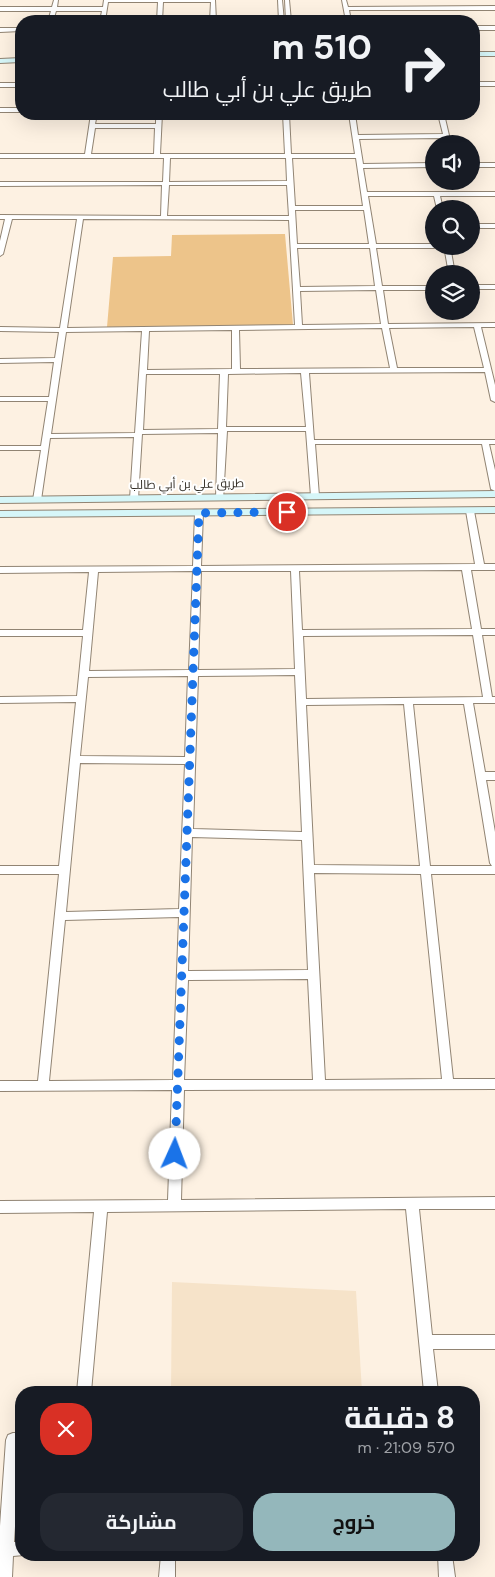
<!DOCTYPE html>
<html lang="ar">
<meta charset="utf-8">
<style>
body{margin:0;font-family:"DM Sans",Cairo,sans-serif;background:#242831;color:#f1f3f6;direction:rtl;height:100vh;display:flex;flex-direction:column;font-size:19px;white-space:nowrap}
*{box-sizing:border-box;margin:0}
p{font-size:16px;color:#9ea1a6}
.icon{flex:none;width:28px;height:28px;fill:none;stroke:currentColor;stroke-width:2;stroke-linecap:round;stroke-linejoin:round}
.map{position:relative;flex:1;overflow:hidden;direction:ltr}
.details{position:absolute;left:15px;top:1386px;width:465px;height:175px;display:flex;flex-direction:column;background:#171b24;border-radius:20px;box-shadow:0 5px 20px #0002;direction:rtl}
.details>*{flex:none}
.hud{position:absolute;left:15px;top:15px;width:465px;height:105px;border-radius:20px;box-shadow:0 5px 20px #0002;direction:rtl;background:#171b24;color:#f1f3f6;overflow:hidden}
.tools{position:absolute;left:425px;top:135px;display:grid;gap:10px}
.tools a{display:grid;place-items:center;width:55px;height:55px;border-radius:50%;background:#171b24;box-shadow:0 5px 20px #0002;font-size:25px}
.pin{position:absolute;display:grid;place-items:center;width:42px;height:42px;color:#fff;margin:-21px;border:2px solid #fff;border-radius:50%;box-shadow:0 1px 5px #0007}
.me{position:absolute;width:55px;margin:-28px;rotate:2deg;stroke-linejoin:round;filter:drop-shadow(0 0 4px #0008)}
.turn{display:flex;align-items:center;gap:18px;height:105px;padding:0 25px;font-size:22px}
.turn .icon{width:65px;height:65px;stroke-width:2.5}
.turn b{display:block;font-size:35px;line-height:42px}
.round{display:grid;place-items:center;flex:none;width:52px;height:52px;border-radius:20px;background:#242831}
.summary{display:flex;align-items:center;justify-content:space-between;height:85px;padding:0 25px}
h1{font-size:30px;font-weight:700;line-height:38px}
.cta{display:flex;gap:10px;margin-top:auto;padding:10px 25px}
.cta a{flex:1;height:58px;border-radius:20px;background:#94b7bb;color:#111;font-size:20px;font-weight:700;line-height:58px;text-align:center}
.cta a+a{background:#242831;color:#f1f3f6}
.map>svg:first-child{display:block}
.built{fill:#f6e3c9}
.green{fill:#edc48a}
.lines{fill:none;stroke-linecap:round;stroke-linejoin:round}
.street-casing{stroke:#918473;stroke-width:2}
.secondary-casing{stroke:#918473;stroke-width:2}
.street{fill:#fff;fill-rule:evenodd}
.secondary{fill:#d6f6f8;fill-rule:evenodd}
.route{stroke:#1a73e8;stroke-width:9;stroke-dasharray:0 16.2}
.labels{text-anchor:middle;stroke-width:4;stroke-linejoin:round;paint-order:stroke}
.street-label{font-size:12px;fill:#2e2921;stroke:#fff}
</style>
<div class="map">
<svg width="495" height="1577" viewBox="0 0 495 1577">
<rect width="100%" height="100%" fill="#fdf1e2"/>
<polygon class="built" points="172,1282 356,1291 362,1392 171,1392"/>
<polygon class="green" points="285,234 293,325 107,327 113,257 171,256 172,235"/>
<g class="lines">
<defs>
<g id="street">
<polygon points="54,0 58,0 57,7 103,7 104,0 215,0 216,21 210,21 211,2 163,2 162,21 157,21 158,2 108,2 105,21 100,21 102,11 56,11 53,21 48,21 51,11 0,11 0,7 52,7"/>
<polygon points="278,0 282,0 284,21 279,21"/>
<polygon points="285,0 289,0 291,21 286,21"/>
<polygon points="342,0 346,0 348,7 495,6 495,10 349,10 351,21 346,21"/>
<rect x="474" y="26" width="21" height="4"/>
<polygon points="0,28 21,28 21,31 0,32"/>
<rect x="474" y="82" width="21" height="4"/>
<rect x="0" y="83" width="21" height="4"/>
<rect x="0" y="108" width="21" height="4"/>
<path d="M 91,114 L 97,114 L 95,124 L 156,124 L 156,114 L 162,114 L 160,154 L 285,154 L 283,114 L 289,114 L 291,154 L 355,154 L 349,114 L 355,114 L 358,135 L 443,134 L 438,114 L 444,114 L 451,144 L 445,144 L 444,138 L 359,139 L 363,164 L 434,163 L 434,167 L 363,168 L 367,192 L 495,192 L 495,196 L 440,196 L 443,209 L 437,209 L 434,196 L 368,196 L 376,244 L 434,244 L 434,246 L 437,246 L 434,248 L 376,248 L 382,286 L 434,286 L 434,290 L 383,290 L 388,324 L 495,323 L 495,327 L 481,327 L 495,385 L 495,402 L 491,400 L 485,372 L 309,373 L 314,440 L 495,440 L 495,444 L 489,444 L 495,470 L 495,491 L 491,489 L 482,444 L 315,444 L 319,496 L 315,498 L 311,496 L 306,431 L 227,431 L 223,500 L 217,500 L 216,498 L 218,433 L 142,434 L 138,499 L 134,501 L 130,499 L 134,437 L 50,438 L 41,500 L 37,502 L 34,502 L 33,500 L 41,450 L 0,450 L 0,446 L 41,446 L 48,401 L 0,401 L 0,397 L 49,397 L 54,362 L 0,363 L 0,359 L 55,358 L 59,332 L 0,331 L 0,327 L 60,328 L 77,219 L 12,219 L 3,254 L 0,256 L 0,241 L 5,219 L 0,219 L 0,215 L 161,216 L 162,185 L 0,186 L 0,182 L 163,182 L 164,158 L 0,158 L 0,154 L 85,154 ZM 95,128 L 155,128 L 154,154 L 91,154 ZM 170,158 L 286,158 L 287,181 L 169,182 ZM 292,158 L 356,158 L 363,206 L 295,206 ZM 169,185 L 287,185 L 289,216 L 167,216 ZM 295,210 L 364,210 L 369,244 L 297,244 ZM 83,219 L 289,220 L 295,325 L 67,328 ZM 297,248 L 370,248 L 375,286 L 300,287 ZM 376,290 L 381,324 L 302,325 L 300,291 ZM 474,327 L 484,368 L 397,368 L 389,328 ZM 382,328 L 390,368 L 240,369 L 239,330 ZM 232,330 L 232,369 L 147,370 L 149,331 ZM 142,331 L 135,433 L 51,434 L 66,332 ZM 301,373 L 306,427 L 226,427 L 228,374 ZM 146,374 L 220,374 L 218,429 L 143,430 Z"/>
<rect x="471" y="163" width="24" height="4"/>
<rect x="471" y="224" width="24" height="4"/>
<polygon points="444,246 450,246 455,274 449,274"/>
<rect x="471" y="285" width="24" height="4"/>
<path d="M 467,509 L 470,509 L 474,511 L 484,564 L 495,564 L 495,570 L 471,570 L 481,629 L 495,629 L 495,635 L 482,635 L 492,697 L 495,697 L 495,703 L 473,703 L 485,772 L 495,772 L 495,780 L 486,780 L 495,832 L 495,874 L 431,874 L 453,1079 L 495,1079 L 495,1089 L 184,1090 L 181,1200 L 495,1197 L 495,1209 L 419,1209 L 432,1335 L 495,1335 L 495,1349 L 433,1349 L 438,1392 L 424,1392 L 406,1209 L 107,1212 L 91,1392 L 77,1392 L 94,1212 L 0,1213 L 0,1201 L 168,1200 L 172,1090 L 0,1091 L 0,1081 L 38,1081 L 59,874 L 0,874 L 0,866 L 59,866 L 76,702 L 0,703 L 0,697 L 77,696 L 83,636 L 0,636 L 0,630 L 83,630 L 89,572 L 0,573 L 0,567 L 193,566 L 195,513 L 199,511 L 203,513 L 201,566 L 475,564 L 466,511 ZM 462,570 L 472,629 L 302,630 L 299,571 ZM 193,571 L 189,670 L 89,671 L 98,572 ZM 201,571 L 291,571 L 295,669 L 198,670 ZM 473,635 L 483,697 L 306,699 L 303,636 ZM 295,675 L 302,832 L 193,829 L 198,676 ZM 188,676 L 185,757 L 80,756 L 88,677 ZM 404,704 L 420,866 L 314,865 L 306,705 ZM 413,704 L 464,704 L 490,863 L 492,866 L 430,866 ZM 80,763 L 185,764 L 179,909 L 66,912 ZM 192,837 L 302,840 L 308,970 L 188,971 ZM 314,873 L 421,874 L 442,1079 L 325,1080 ZM 179,917 L 173,1080 L 49,1081 L 65,920 ZM 308,979 L 313,1080 L 184,1080 L 188,980 Z"/>
<polygon points="13,1433 21,1433 14,1542 21,1542 21,1555 24,1555 13,1556 12,1577 0,1577 0,1526 6,1440 8,1435"/>
<polygon points="161,1555 175,1555 175,1577 159,1577"/>
<polygon points="438,1555 452,1555 455,1577 439,1577"/>
</g>
<g id="secondary">
<rect x="474" y="52" width="21" height="4"/>
<polygon points="21,58 21,62 0,63 0,59"/>
<polygon points="495,491 495,497 0,503 0,497"/>
<polygon points="495,507 495,513 0,517 0,511"/>
</g>
</defs>
<use href="#street" class="street-casing"/>
<use href="#secondary" class="secondary-casing"/>
<use href="#street" class="street"/>
<use href="#secondary" class="secondary"/>
</g>
<g class="lines">
<polyline class="route" points="175,1154 199,513 287,512"/>
</g>
<g class="labels">
<g class="street-label">
<text transform="translate(187 484) rotate(-1)" y="4">طريق علي بن أبي طالب</text>
</g>
</g>
</svg>
<div class="tools">
<a><svg class="icon" aria-label="sound" viewBox="0 0 24 24"><path d="M4 9h4l5-4v14l-5-4H4zM17 9q2 3 0 6"/></svg></a>
<a><svg class="icon" aria-label="search" viewBox="0 0 24 24"><circle cx="10" cy="10" r="6"/><path d="M15 15l6 6"/></svg></a>
<a><svg class="icon" aria-label="layers" viewBox="0 0 24 24"><path d="M12 4l9 5-9 5-9-5zM3 14l9 5 9-5"/></svg></a>
</div>
<div class="pin" style="left:287px;top:512px;background:#d93025"><svg class="icon" aria-label="arrive" viewBox="0 0 24 24"><path d="M6 21V4h12l-3 4 3 4H6"/></svg></div>
<svg class="me" style="left:175px;top:1154px" viewBox="-20 -20 40 40"><circle r="19" fill="#fff"/><path d="M0-13L10 11 0 6-10 11z" fill="#1a73e8"/></svg>
<div class="hud">
<div class="turn"><svg class="icon" aria-label="right" viewBox="0 0 24 24"><path d="M7 20v-9h11M14 6l5 5-5 5"/></svg><div><b>510 m</b>طريق علي بن أبي طالب</div></div>
</div>
<section class="details">
<div class="summary"><div><h1>8 دقيقة</h1><p>570 m · 21:09</p></div><a class="round" style="background:#d93025;color:#fff"><svg class="icon" aria-label="close" viewBox="0 0 24 24"><path d="M6 6l12 12M18 6L6 18"/></svg></a></div>
<div class="cta"><a>خروج</a><a>مشاركة</a></div>
</section>
</div>
